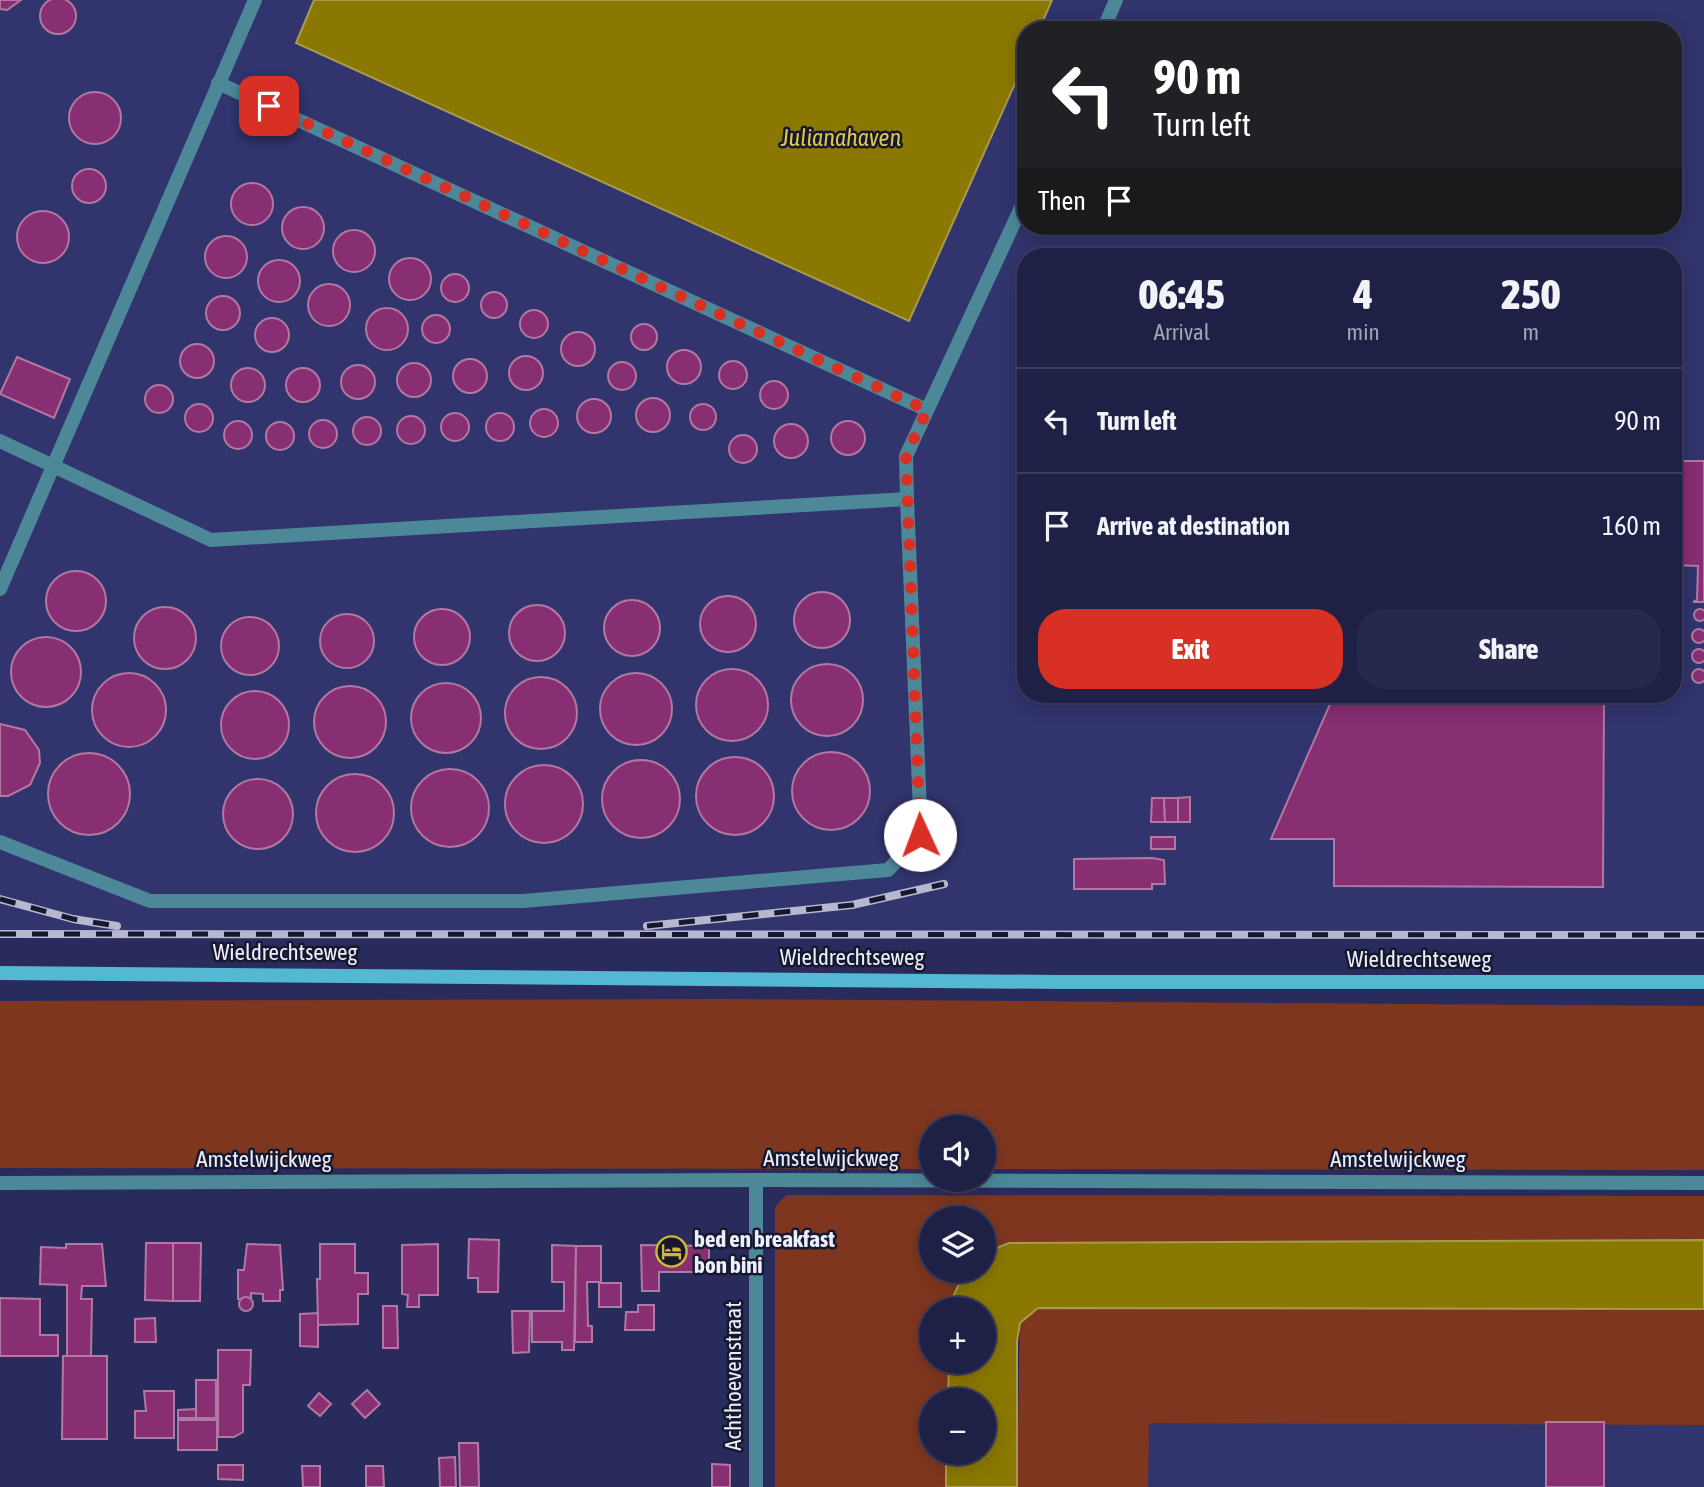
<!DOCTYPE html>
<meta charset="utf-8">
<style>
body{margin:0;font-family:"Asap Condensed",sans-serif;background:#27284d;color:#f1f3f6;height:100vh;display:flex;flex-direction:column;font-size:26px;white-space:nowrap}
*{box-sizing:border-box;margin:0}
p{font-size:23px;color:#a1a3b3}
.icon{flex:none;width:38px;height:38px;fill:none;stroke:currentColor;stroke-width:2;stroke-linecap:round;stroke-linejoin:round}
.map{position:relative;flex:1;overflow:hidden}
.details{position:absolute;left:1017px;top:248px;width:665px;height:455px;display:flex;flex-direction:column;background:#1f2046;border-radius:28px;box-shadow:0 4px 18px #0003,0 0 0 2px #3c3e5f}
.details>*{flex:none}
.banner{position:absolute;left:1017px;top:21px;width:665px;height:214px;border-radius:28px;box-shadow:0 4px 18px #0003,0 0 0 2px #3c3e5f;background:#202124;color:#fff;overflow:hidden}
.tools{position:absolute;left:919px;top:1115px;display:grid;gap:14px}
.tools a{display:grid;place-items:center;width:77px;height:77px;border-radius:50%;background:#1f2046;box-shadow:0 4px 18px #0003,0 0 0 2px #3c3e5f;font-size:35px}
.pin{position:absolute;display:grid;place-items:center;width:60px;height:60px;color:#fff;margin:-30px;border-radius:14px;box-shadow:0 4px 10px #0006}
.me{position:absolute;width:77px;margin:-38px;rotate:358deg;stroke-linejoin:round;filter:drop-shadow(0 0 5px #0008)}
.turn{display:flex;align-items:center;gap:24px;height:147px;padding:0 21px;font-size:32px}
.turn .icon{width:91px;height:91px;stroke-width:2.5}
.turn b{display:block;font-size:49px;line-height:60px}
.then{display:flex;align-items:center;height:66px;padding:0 21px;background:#0003;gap:14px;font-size:26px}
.eta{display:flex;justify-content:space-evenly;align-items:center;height:119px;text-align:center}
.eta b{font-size:42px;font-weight:800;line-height:49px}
.action{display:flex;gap:14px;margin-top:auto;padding:14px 21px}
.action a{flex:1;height:80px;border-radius:28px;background:#d93025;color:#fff;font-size:28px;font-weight:800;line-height:80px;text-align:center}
.action a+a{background:#27284d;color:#f1f3f6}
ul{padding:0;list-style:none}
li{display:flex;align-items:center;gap:21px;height:105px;padding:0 21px;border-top:2px solid #3c3e5f}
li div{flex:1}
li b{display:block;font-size:26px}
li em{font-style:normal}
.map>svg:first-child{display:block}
.built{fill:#31346d;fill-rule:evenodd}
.green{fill:#7f361e}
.water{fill:#8b7802;stroke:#a89b4d;stroke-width:2}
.building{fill:#882e73;stroke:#b179a1;stroke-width:2}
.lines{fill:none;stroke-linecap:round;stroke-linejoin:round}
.lane{stroke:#4d8898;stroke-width:14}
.street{stroke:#4d8898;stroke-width:14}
.secondary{stroke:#54b8d3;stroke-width:14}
.rail-casing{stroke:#b6b8cf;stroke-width:8}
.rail{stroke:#15182e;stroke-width:5;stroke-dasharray:16;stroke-linecap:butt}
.route{stroke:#d93025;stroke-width:12;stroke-dasharray:0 21.6}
.labels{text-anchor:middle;stroke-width:5;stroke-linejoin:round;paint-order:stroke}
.street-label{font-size:23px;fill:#eceefb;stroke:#15182e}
.poi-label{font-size:23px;font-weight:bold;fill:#eceefb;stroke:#15182e;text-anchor:start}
.water-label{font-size:24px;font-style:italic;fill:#dfc74c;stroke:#15182e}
</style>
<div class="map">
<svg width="1704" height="1487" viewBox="0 0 1704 1487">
<rect width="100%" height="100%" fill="#292b5d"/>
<g class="built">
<path d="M 0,0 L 315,0 L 1025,60 L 1026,226 L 1673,226 L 1673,30 L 1039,30 L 1052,0 L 1704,0 L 1704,935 L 0,935 ZM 1026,257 L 1673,257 L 1673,695 L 1026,695 Z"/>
<polygon points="1704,1391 1704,1487 1057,1487 1059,1392"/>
</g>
<g class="green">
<polygon points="721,999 1704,1006 1704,1170 984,1169 984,1127 931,1127 931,1169 0,1168 0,1001"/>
<polygon points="786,1195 1704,1196 1704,1240 1077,1242 1009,1243 984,1253 984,1218 931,1218 931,1270 965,1271 952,1299 951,1309 931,1309 931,1362 949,1362 948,1400 931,1400 931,1452 946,1453 946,1487 775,1487 775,1207"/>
<polygon points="1107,1306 1704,1309 1704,1425 1149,1423 1148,1487 1017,1487 1020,1323 1038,1308"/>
</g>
<g class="water">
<polygon points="314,0 1052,0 1039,30 1026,30 1025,61 909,321 296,43"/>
<polygon points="1704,1240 1704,1309 1038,1308 1020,1323 1017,1341 1017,1487 946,1487 946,1453 984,1452 984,1400 948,1400 949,1362 984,1362 984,1309 951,1309 952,1299 965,1271 984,1270 984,1253 1009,1243"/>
</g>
<g class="building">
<circle cx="58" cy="16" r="18"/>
<polygon points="0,0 21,0 7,10 0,9"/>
<circle cx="95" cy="118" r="26"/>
<circle cx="89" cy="186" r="17"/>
<circle cx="252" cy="204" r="21"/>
<circle cx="303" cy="228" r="21"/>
<circle cx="43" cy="237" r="26"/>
<circle cx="354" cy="251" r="21"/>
<circle cx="226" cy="257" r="21"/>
<circle cx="410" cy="279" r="21"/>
<circle cx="279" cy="281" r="21"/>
<circle cx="455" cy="288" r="14"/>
<circle cx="329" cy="305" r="21"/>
<circle cx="494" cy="305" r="13"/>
<circle cx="223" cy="313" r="17"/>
<circle cx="387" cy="329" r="21"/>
<circle cx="534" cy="324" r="14"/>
<circle cx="436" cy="329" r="14"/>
<circle cx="272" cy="335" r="17"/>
<circle cx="644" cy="337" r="13"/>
<circle cx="578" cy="349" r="17"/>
<circle cx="197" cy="361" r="17"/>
<circle cx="684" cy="367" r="17"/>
<circle cx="526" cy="373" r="17"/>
<polygon points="17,357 70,379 54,418 0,394"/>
<circle cx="470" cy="376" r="17"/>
<circle cx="733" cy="375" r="14"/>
<circle cx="622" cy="376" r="14"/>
<circle cx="414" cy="380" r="17"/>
<circle cx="358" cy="382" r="17"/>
<circle cx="248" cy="385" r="17"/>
<circle cx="303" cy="385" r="17"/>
<circle cx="774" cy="395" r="14"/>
<circle cx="159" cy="399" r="14"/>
<circle cx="653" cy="415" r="17"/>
<circle cx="594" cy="416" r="17"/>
<circle cx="703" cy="417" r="13"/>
<circle cx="199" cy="418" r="14"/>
<circle cx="544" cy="423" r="14"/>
<circle cx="455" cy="427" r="14"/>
<circle cx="500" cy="427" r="14"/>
<circle cx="411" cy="430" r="14"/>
<circle cx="367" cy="431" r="14"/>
<circle cx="323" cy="434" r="14"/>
<circle cx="848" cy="438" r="17"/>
<circle cx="238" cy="435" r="14"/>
<circle cx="280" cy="436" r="14"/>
<circle cx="791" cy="441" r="17"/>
<circle cx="743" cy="449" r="14"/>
<polygon points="1673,461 1704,461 1704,602 1693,602 1697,600 1698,566 1673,565"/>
<circle cx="76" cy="601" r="30"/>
<circle cx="822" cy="620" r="28"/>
<circle cx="728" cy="624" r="28"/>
<circle cx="632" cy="628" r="28"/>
<circle cx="537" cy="633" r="28"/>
<circle cx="165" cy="638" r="31"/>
<circle cx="1700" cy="615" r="6"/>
<circle cx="442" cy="637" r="28"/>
<circle cx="347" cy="641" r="27"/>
<circle cx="250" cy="646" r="29"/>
<circle cx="1699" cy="636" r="7"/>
<circle cx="46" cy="672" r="35"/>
<circle cx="1699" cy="656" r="7"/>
<polygon points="1673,659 1680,667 1673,674"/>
<circle cx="827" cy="700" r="36"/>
<circle cx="732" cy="705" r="36"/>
<circle cx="1699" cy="676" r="7"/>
<circle cx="129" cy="710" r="37"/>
<circle cx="636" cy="709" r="36"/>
<circle cx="541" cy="713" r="36"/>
<circle cx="446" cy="718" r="35"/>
<circle cx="350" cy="722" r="36"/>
<circle cx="255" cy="725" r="34"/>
<polygon points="1334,695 1604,695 1603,887 1334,886 1334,839 1271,839"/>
<polygon points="0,724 25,730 39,750 40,763 30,785 8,796 0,796"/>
<circle cx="831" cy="791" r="39"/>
<circle cx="89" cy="794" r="41"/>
<circle cx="735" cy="796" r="39"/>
<circle cx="641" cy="799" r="39"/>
<circle cx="544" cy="804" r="39"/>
<circle cx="450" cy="808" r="39"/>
<circle cx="355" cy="813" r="39"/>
<circle cx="258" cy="814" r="35"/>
<polygon points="1190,797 1190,822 1178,822 1178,798"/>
<polygon points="1152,798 1164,798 1165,822 1151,822"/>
<polygon points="1164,798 1178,798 1178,822 1165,822"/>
<rect x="1151" y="837" width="24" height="12"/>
<polygon points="1152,858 1164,860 1165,884 1152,884 1152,889 1074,889 1074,859"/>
<polygon points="469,1239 499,1240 498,1292 478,1292 478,1278 468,1278"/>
<polygon points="146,1243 173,1243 173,1301 145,1300"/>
<polygon points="173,1243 201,1243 200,1301 173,1301"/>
<polygon points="66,1244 102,1244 106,1286 82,1286 81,1299 92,1299 91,1356 67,1356 67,1285 40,1284 41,1247 66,1248"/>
<polygon points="247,1244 280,1245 283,1290 280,1290 280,1301 263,1301 263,1294 251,1293 251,1299 238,1299 238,1270 244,1270"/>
<polygon points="320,1244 355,1244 355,1273 368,1273 368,1294 358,1294 358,1324 318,1325 317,1279 320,1279"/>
<polygon points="438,1244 438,1295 419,1295 419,1307 407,1307 408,1295 402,1294 402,1245"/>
<polygon points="552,1245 576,1246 574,1350 562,1350 562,1342 532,1342 532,1311 564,1311 564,1282 552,1282"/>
<polygon points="641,1245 709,1246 709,1272 659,1272 659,1291 642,1291"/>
<polygon points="576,1246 601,1246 601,1282 587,1282 588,1326 592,1326 592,1342 575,1342"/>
<rect x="599" y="1283" width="22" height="24"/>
<circle cx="246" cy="1304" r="7"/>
<polygon points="0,1298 40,1299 40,1335 58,1335 58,1356 0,1356"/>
<polygon points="638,1305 654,1305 654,1330 625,1330 626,1312 638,1312"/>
<polygon points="383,1306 397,1306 398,1348 383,1348"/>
<polygon points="512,1311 530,1311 529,1352 513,1353"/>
<polygon points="318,1313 318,1347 300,1346 300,1314"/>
<polygon points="155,1318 156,1342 135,1342 135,1319"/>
<polygon points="218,1350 251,1350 250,1385 243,1385 243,1432 234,1437 218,1437"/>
<polygon points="63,1356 107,1356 107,1439 62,1439"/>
<rect x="196" y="1380" width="20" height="38"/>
<polygon points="367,1390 380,1404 365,1418 352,1404"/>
<polygon points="144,1391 174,1391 174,1438 135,1438 135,1411 146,1411"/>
<polygon points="319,1393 331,1404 320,1416 308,1406"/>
<polygon points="196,1409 196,1418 178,1418 178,1410"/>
<rect x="178" y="1420" width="39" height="30"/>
<rect x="1546" y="1422" width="58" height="65"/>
<polygon points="459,1443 478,1443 479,1487 460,1487"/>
<polygon points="455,1457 456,1487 440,1487 439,1458"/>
<polygon points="712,1464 730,1465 730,1487 712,1487"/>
<polygon points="218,1465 243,1465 243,1480 218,1479"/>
<polygon points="302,1466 320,1466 320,1487 303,1487"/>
<polygon points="366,1466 383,1466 384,1487 366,1487"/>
</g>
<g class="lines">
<g class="lane">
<polyline points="1103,30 1116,0"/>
<polyline points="218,83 927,410"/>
<polyline points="0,441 211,540 907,499 921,835 888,870 523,901 150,901 0,842"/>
<polyline points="907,499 906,456 1026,197"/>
<polyline points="0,589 255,0"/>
</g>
<g class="street">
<polyline points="0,1183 756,1180 1704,1183"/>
<polyline points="756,1487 756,1180"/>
</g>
<polyline class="secondary" points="0,973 1061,982 1704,982"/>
<defs>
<g id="rail">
<polyline points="0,899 73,919 117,926"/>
<polyline points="647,926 852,905 944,884"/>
<polyline points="0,934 1704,935"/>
</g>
</defs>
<use href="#rail" class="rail-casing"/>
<use href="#rail" class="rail"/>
</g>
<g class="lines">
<polyline class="route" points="269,106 927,410 906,456 920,835"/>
</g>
<defs>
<symbol id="hotel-ring" viewBox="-11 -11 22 22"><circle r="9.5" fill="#15182e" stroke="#d0b836" stroke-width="1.5"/><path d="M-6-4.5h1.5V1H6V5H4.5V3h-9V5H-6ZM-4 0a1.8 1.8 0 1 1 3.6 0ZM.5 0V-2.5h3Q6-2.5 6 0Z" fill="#d0b836"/></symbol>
</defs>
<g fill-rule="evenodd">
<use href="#hotel-ring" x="654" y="1234" width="35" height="35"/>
</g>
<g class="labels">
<g class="street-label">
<text x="285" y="960">Wieldrechtseweg</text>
<text x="852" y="965">Wieldrechtseweg</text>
<text x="1419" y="967">Wieldrechtseweg</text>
<text x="831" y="1166">Amstelwijckweg</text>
<text x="264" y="1167">Amstelwijckweg</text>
<text x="1398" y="1167">Amstelwijckweg</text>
<text transform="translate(733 1376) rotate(-90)" y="8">Achthoevenstraat</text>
</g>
<g class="poi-label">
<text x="694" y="1247">bed en breakfast<tspan x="694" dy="26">bon bini</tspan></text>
</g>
<g class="water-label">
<text x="841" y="146">Julianahaven</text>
</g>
</g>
</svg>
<div class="tools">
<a><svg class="icon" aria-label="sound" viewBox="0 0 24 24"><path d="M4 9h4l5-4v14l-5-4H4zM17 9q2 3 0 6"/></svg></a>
<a><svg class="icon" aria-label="layers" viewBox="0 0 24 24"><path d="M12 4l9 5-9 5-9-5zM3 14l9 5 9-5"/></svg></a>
<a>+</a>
<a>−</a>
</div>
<div class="pin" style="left:269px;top:106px;background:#d93025"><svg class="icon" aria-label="arrive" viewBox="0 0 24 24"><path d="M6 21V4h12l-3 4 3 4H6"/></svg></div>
<svg class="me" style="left:920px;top:835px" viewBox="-20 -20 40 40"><circle r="19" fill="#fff"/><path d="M0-13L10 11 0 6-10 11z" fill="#d93025"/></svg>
<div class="banner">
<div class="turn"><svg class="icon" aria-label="left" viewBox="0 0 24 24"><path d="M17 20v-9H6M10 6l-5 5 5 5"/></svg><div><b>90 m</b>Turn left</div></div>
<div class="then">Then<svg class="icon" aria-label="arrive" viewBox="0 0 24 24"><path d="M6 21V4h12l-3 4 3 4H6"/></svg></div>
</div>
<section class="details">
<div class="eta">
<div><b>06:45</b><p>Arrival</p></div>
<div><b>4</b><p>min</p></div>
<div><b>250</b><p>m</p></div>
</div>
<ul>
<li><svg class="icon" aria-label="left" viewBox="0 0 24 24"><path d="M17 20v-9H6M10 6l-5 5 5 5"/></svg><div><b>Turn left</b></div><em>90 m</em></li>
<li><svg class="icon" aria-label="arrive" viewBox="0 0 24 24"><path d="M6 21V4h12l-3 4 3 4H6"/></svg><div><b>Arrive at destination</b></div><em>160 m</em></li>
</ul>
<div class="action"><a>Exit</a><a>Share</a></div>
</section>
</div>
